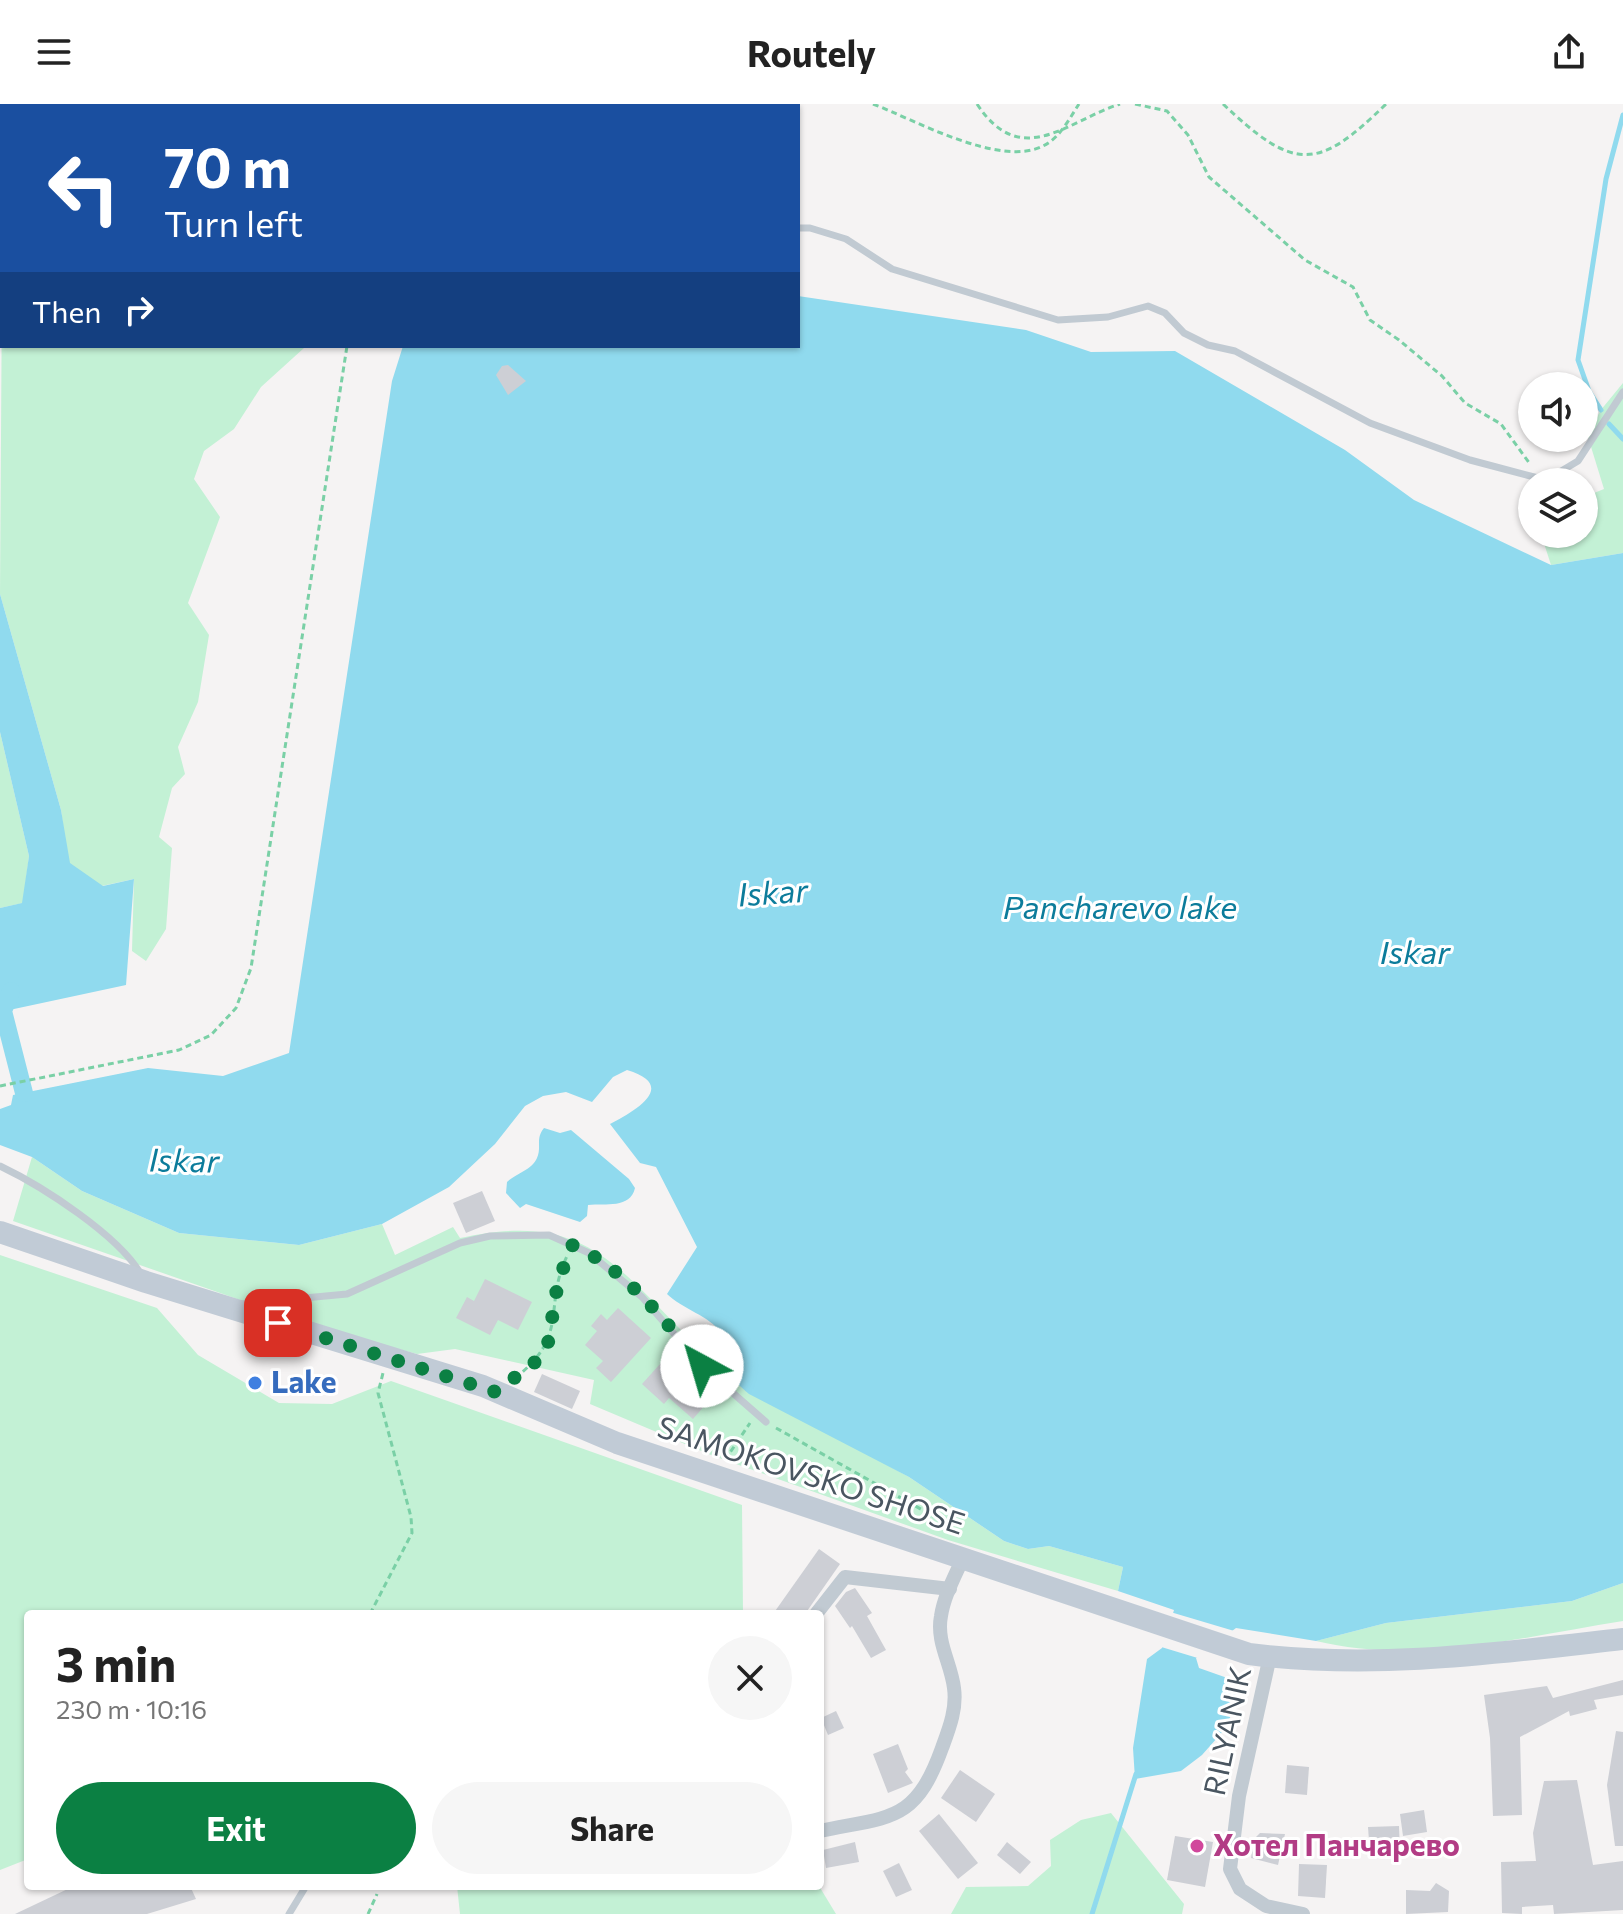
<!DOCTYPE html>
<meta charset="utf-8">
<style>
body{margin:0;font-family:Commissioner,sans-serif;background:#f6f6f6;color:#222;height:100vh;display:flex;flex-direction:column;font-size:30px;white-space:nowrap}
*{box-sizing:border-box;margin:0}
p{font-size:26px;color:#767676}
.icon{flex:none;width:44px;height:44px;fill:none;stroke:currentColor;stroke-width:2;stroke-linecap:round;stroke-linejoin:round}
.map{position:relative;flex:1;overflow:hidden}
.side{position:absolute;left:24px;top:1506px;width:800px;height:280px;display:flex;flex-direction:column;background:#fff;border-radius:8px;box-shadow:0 2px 6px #0004}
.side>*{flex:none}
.hud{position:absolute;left:0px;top:0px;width:800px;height:244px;box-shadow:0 2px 6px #0004;background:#1a4fa0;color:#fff;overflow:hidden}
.buttons{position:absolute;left:1518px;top:268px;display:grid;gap:16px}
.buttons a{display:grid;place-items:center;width:80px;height:80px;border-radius:50%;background:#fff;box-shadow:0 2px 6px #0004;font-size:40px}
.pin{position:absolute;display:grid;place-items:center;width:68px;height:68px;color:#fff;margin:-34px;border-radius:16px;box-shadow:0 4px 12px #0006}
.me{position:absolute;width:88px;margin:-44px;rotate:321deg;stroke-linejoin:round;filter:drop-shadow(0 0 6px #0008)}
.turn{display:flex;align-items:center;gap:28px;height:168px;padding:0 32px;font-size:36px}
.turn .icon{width:104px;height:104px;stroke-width:2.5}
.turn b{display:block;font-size:56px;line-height:68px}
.then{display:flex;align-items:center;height:76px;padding:0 32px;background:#0003;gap:16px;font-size:30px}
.round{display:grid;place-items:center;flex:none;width:84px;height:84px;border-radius:42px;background:#f6f6f6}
.head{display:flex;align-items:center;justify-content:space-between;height:136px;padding:0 32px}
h1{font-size:48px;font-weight:700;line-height:60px}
.action{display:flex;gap:16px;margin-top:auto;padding:16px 32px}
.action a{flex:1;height:92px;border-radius:48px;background:#0b8043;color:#fff;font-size:32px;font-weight:700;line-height:92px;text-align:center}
.action a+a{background:#f6f6f6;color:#222}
header{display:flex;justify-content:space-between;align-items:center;height:104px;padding:0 32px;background:#fff;font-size:36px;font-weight:700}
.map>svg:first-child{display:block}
.green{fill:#c3f1d5}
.water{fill:#90daee}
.pier{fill:#f5f3f3}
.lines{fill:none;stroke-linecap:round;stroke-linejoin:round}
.stream{stroke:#90daee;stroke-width:5}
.canal{stroke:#90daee;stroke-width:18}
.building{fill:#cdcfd5}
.path{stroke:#7ad0a6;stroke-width:3;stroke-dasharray:6 4;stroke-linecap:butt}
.service{stroke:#c1cad2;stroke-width:7}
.minor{stroke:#c1cad2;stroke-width:14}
.tertiary{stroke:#c1cad2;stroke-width:18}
.secondary{stroke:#c1cbd6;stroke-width:22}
.route{stroke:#0b8043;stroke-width:14;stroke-dasharray:0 25.2}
.shop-dot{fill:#3f7fe0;stroke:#fff;stroke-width:3}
.hotel-dot{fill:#d1479c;stroke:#fff;stroke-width:3}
.labels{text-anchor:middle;stroke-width:6;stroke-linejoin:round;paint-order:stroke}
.shop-label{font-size:30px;font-weight:bold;fill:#366cbe;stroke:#fff;text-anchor:start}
.street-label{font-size:30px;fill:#4a5661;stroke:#fff}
.hotel-label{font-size:30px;font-weight:bold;fill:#b23c85;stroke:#fff;text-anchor:start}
.water-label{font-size:32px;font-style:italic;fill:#0c7c9b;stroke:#fff}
</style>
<header><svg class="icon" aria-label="menu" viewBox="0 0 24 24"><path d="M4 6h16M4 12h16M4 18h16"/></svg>Routely<svg class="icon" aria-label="share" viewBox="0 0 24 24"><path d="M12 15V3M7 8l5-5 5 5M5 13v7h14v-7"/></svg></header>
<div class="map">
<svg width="1623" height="1810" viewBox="0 0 1623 1810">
<rect width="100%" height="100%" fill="#f5f3f3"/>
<g class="green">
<polygon points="3,0 49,2 2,2 2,93 0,2"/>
<polygon points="2,176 2,242 304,244 261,283 234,325 204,347 194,375 220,413 188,499 209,531 198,598 178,643 185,670 172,684 159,733 172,744 166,825 146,857 132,847 134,775 51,793 66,745 61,706 0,490"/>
<polygon points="1623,279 1623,449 1551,461 1541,430 1584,430 1584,393 1604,385 1588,333 1600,307"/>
<polygon points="0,628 29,752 23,799 0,804"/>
<path d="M 32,1053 L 82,1087 L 179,1129 L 299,1141 L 382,1120 L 395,1151 L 453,1123 L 460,1134 C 579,1108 610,1154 687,1232 C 702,1248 719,1258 732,1275 L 909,1373 L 1004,1437 L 1028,1445 L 1049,1442 L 1123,1463 L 1118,1487 L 948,1436 L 711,1351 L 590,1300 L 594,1276 L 455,1245 L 417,1250 L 324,1225 L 13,1117 Z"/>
<polygon points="0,1151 157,1204 198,1251 279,1299 332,1300 391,1277 742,1401 743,1510 28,1510 28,1755 0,1766"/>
<path d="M 1623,1479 L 1623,1517 C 1522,1533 1417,1561 1316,1537 L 1386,1519 L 1572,1497 Z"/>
<polygon points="1111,1709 1184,1800 1182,1810 951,1810 966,1783 1028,1782 1051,1762 1050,1736 1081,1716"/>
<polygon points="457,1782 819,1782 836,1810 460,1810"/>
</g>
<g class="water">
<path d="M 798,192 L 1026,226 L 1091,248 L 1175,247 L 1345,346 L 1414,396 L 1551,461 L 1623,449 L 1623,1479 L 1572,1497 L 1386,1519 L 1316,1537 L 1236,1524 L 1196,1554 L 1199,1564 L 1233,1576 L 1238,1595 L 1225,1625 L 1202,1651 L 1181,1667 L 1135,1675 L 1133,1644 L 1147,1555 L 1162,1544 L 1174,1506 L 1118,1487 L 1123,1463 L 1049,1442 L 1028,1445 L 1004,1437 L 909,1373 L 749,1290 C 732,1275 715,1260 711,1237 L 720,1228 C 711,1213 681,1204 667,1190 L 697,1143 L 656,1063 L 640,1059 L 610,1020 C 633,1008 680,982 627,966 L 613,973 L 592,998 L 566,988 L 543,992 L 525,1002 L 495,1040 L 449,1083 L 382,1120 L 299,1141 L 179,1129 L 82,1087 L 32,1053 L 0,1041 L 0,1005 L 11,1001 L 13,991 L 148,964 L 223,972 L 289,949 L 392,277 L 403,242 L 798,242 Z"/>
<polygon points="0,490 61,706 70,759 103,782 134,775 126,881 0,908 0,804 22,799 29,752 0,628"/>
<path d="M 544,1024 L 560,1029 L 571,1026 L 629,1075 L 635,1084 C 630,1105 606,1099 588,1101 L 587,1112 L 580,1118 L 526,1100 L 520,1104 L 506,1089 L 507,1078 C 515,1070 532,1066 537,1054 C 542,1043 535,1035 544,1024 Z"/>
</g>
<polygon class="pier" points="1167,1507 1241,1529 1201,1555 1158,1542"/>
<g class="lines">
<g class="stream">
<polyline points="1601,306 1589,287 1578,256 1606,75 1623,11"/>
<polyline points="1609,320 1623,335"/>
<polyline points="1092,1810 1136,1670"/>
</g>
<g class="canal">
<polyline points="164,0 165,2"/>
<polyline points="11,887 3,907 24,989"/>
</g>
</g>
<g class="building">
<polygon points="508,261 526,277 508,291 496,271 502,262"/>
<polygon points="482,1087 495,1117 466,1129 453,1099"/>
<polygon points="485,1175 532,1198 518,1226 498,1216 490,1231 456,1214 467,1193 474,1197"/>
<polygon points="618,1204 651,1234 611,1278 596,1264 603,1257 585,1241 597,1227 591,1222 601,1210 607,1216"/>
<polygon points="669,1250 679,1259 672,1267 683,1276 681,1278 706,1300 693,1315 669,1294 664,1300 642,1280"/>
<polygon points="542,1270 580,1287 572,1305 534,1288"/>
<polygon points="819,1445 840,1460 805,1510 773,1510"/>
<polygon points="855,1484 872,1509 867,1512 886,1546 871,1554 852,1522 850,1524 835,1502 846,1488"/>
<polygon points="1623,1576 1623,1591 1594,1596 1597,1605 1570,1612 1569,1607 1520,1633 1522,1711 1493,1712 1490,1634 1484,1591 1547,1582 1553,1594"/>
<polygon points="836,1607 844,1624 828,1631 821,1614"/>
<polygon points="1616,1627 1623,1628 1623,1742 1615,1742 1607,1681"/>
<polygon points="898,1640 908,1665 905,1668 913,1679 888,1689 873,1650"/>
<polygon points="1287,1661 1309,1663 1307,1691 1285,1689"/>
<polygon points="960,1666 995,1690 976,1718 941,1694"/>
<polygon points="1577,1676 1593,1761 1623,1757 1623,1806 1554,1810 1553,1801 1522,1803 1522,1810 1502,1809 1501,1758 1536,1757 1533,1729 1544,1677"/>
<polygon points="1424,1706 1427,1728 1403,1732 1400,1710"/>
<polygon points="939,1710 978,1759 958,1775 919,1727"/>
<polygon points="1399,1722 1400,1748 1370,1750 1368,1723"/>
<polygon points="1260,1729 1285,1730 1278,1761 1251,1754 1254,1735"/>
<polygon points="1175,1732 1213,1738 1205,1783 1167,1776"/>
<polygon points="855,1738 859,1758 826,1764 823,1746"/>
<polygon points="1007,1738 1031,1758 1020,1770 997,1751"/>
<polygon points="899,1759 912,1786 896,1793 883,1767"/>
<polygon points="1299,1760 1327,1761 1325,1794 1298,1792"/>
<polygon points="1436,1779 1449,1787 1448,1808 1406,1810 1406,1786 1430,1787"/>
<polygon points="74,1782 190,1782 196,1795 147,1810 15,1810"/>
</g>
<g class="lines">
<g class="path">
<path d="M 873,0 C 915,16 1000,64 1043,42 C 1060,34 1069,15 1079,0"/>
<path d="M 977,0 C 1021,67 1067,17 1120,0"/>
<polyline points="1135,0 1167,7 1188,31 1209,73 1305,156 1353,183 1370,216 1399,236 1442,272 1465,299 1501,320 1530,360"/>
<path d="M 1223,0 C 1294,67 1317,68 1386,0"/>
<polyline points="312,2 312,0"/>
<polyline points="783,2 787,0"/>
<polyline points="0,982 179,946 211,931 236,904 251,864 347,242"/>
<path d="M 515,1274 C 571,1231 542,1202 568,1150"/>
<polyline points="776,1324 935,1413 949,1422 952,1431"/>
<polyline points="725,1356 750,1319"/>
<polyline points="370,1510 412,1429 411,1413 378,1289 383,1269"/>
<polyline points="368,1810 377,1790"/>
</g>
<g class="service">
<polyline points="798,124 810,124 846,135 892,165 1058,216 1108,213 1148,202 1165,209 1184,229 1208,241 1235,247 1370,319 1470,356 1538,374 1558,369 1578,357 1623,288"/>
<path d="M 0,1062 C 42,1082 120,1132 142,1172"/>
<polyline points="242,1200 347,1190 460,1139 490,1132 549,1131 589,1149 642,1193 702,1262 766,1318"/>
<polyline points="289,1810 306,1782"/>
</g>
<g class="minor">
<polyline points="816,1510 845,1473 950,1485"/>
<polyline points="1270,1552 1239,1692 1230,1765 1240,1785 1266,1802 1303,1810"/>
<path d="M 820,1727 C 891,1712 915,1719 942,1644 C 949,1625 957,1605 954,1584 C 951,1559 936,1538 941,1512 C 944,1492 955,1472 963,1454"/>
</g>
<polyline class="tertiary" points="65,0 67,2"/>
<path class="secondary" d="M 0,1128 L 146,1178 L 483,1282 L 617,1339 L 1249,1550 C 1375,1566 1498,1549 1623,1535"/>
</g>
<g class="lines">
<path class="route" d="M 278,1219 L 496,1288 L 539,1255 L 548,1239 L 558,1178 L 572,1141 C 625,1164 666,1218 702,1262"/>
</g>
<circle class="shop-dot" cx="255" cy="1279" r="8"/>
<circle class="hotel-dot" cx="1197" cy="1742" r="8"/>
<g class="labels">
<g class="shop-label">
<text x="271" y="1289">Lake</text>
</g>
<g class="street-label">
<text transform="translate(811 1372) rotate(18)" y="10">SAMOKOVSKO SHOSE</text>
<text transform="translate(1228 1627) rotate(-78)" y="10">RILYANIK</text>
</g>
<g class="hotel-label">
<text x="1213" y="1752">Хотел Панчарево</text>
</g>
<g class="water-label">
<text transform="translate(773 789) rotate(-4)" y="11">Iskar</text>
<text x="1120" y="815">Pancharevo lake</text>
<text x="1415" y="860">Iskar</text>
<text transform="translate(184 1057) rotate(1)" y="11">Iskar</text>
</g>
</g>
</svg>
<div class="buttons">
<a><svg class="icon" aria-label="sound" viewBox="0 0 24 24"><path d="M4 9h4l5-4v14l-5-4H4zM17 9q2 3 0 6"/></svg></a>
<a><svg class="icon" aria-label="layers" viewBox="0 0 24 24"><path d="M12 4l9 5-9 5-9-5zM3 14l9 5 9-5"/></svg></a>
</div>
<div class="pin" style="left:278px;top:1219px;background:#d93025"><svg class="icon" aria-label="arrive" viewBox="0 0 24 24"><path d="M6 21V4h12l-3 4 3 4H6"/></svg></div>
<svg class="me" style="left:702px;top:1262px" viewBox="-20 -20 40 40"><circle r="19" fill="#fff"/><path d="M0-13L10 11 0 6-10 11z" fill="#0b8043"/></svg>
<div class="hud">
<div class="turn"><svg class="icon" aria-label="left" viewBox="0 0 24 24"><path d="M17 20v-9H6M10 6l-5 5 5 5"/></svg><div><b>70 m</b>Turn left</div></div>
<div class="then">Then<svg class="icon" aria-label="right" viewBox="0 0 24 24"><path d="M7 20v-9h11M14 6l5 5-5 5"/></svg></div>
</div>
<section class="side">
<div class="head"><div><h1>3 min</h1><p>230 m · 10:16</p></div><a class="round"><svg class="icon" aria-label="close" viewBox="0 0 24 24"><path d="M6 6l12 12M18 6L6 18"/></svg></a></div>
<div class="action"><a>Exit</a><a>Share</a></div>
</section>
</div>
